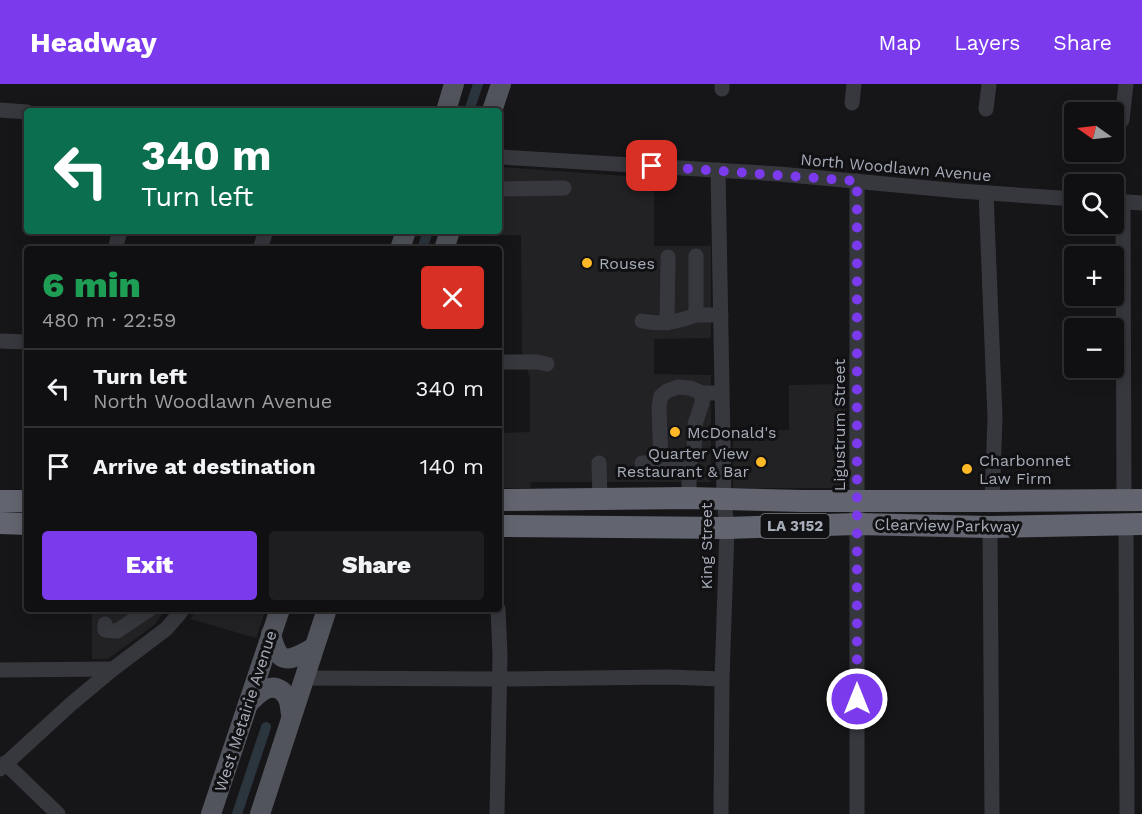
<!DOCTYPE html>
<meta charset="utf-8">
<style>
body{margin:0;font-family:"Work Sans",sans-serif;background:#1e1e20;color:#f1f3f6;height:100vh;display:flex;flex-direction:column;font-size:22px;white-space:nowrap}
*{box-sizing:border-box;margin:0}
p{font-size:20px;color:#9c9d9f}
.icon{flex:none;width:33px;height:33px;fill:none;stroke:currentColor;stroke-width:2;stroke-linecap:round;stroke-linejoin:round}
.map{position:relative;flex:1;overflow:hidden}
.panel{position:absolute;left:24px;top:162px;width:478px;height:366px;display:flex;flex-direction:column;background:#101012;border-radius:6px;box-shadow:0 3px 15px #0003,0 0 0 2px #303032}
.panel>*{flex:none}
.hud{position:absolute;left:24px;top:24px;width:478px;height:126px;border-radius:6px;box-shadow:0 3px 15px #0003,0 0 0 2px #303032;background:#0b6e4f;color:#fff;overflow:hidden}
.needle{width:39px;rotate:284deg}
.tools{position:absolute;left:1064px;top:18px;display:grid;gap:12px}
.tools a{display:grid;place-items:center;width:60px;height:60px;border-radius:6px;background:#101012;box-shadow:0 3px 15px #0003,0 0 0 2px #303032;font-size:30px}
.pin{position:absolute;display:grid;place-items:center;width:51px;height:51px;color:#fff;margin:-26px;border-radius:12px;box-shadow:0 3px 9px #0006}
.me{position:absolute;width:66px;margin:-33px;rotate:0deg;stroke-linejoin:round;filter:drop-shadow(0 0 4px #0008)}
.turn{display:flex;align-items:center;gap:21px;height:126px;padding:0 18px;font-size:27px}
.turn .icon{width:78px;height:78px;stroke-width:2.5}
.turn b{display:block;font-size:42px;line-height:51px}
.round{display:grid;place-items:center;flex:none;width:63px;height:63px;border-radius:6px;background:#1e1e20}
.headline{display:flex;align-items:center;justify-content:space-between;height:102px;padding:0 18px}
h1{font-size:36px;font-weight:800;line-height:45px;color:#1e9e55}
.cta{display:flex;gap:12px;margin-top:auto;padding:12px 18px}
.cta a{flex:1;height:69px;border-radius:6px;background:#7c3aed;color:#fff;font-size:24px;font-weight:800;line-height:69px;text-align:center}
.cta a+a{background:#1e1e20;color:#f1f3f6}
ul{padding:0;list-style:none}
li{display:flex;align-items:center;gap:18px;height:78px;padding:0 18px;border-top:2px solid #303032}
li div{flex:1}
li b{display:block;font-size:22px}
li em{font-style:normal}
header{display:flex;align-items:center;gap:36px;box-sizing:border-box;height:84px;padding:0 30px;background:#7c3aed;color:#fff}
header strong{font-size:28px}
nav{display:flex;gap:33px;margin-inline-start:auto;font-size:21px}
.map>svg:first-child{display:block}
.built{fill:#222225}
.lines{fill:none;stroke-linecap:round;stroke-linejoin:round}
.canal{stroke:#2b353d;stroke-width:10}
.minor{stroke:#37383e;stroke-width:15}
.major{stroke:#52545d;stroke-width:20}
.highway{stroke:#62656f;stroke-width:22}
.route{stroke:#7c3aed;stroke-width:10;stroke-dasharray:0 18}
.poi-dot{fill:#ffb927;stroke:#111113;stroke-width:2}
.labels{text-anchor:middle;stroke-width:6;stroke-linejoin:round;paint-order:stroke}
.shield{fill:#111113;stroke:#7a7e87;stroke-width:1.5}
.shield-label{font-size:15px;font-weight:bold;fill:#a7acb9}
.street-label{font-size:16px;fill:#a7acb9;stroke:#111113}
.poi-label{font-size:16px;fill:#a7acb9;stroke:#111113;text-anchor:start}
</style>
<header>
<strong>Headway</strong>
<nav><a>Map</a><a>Layers</a><a>Share</a></nav>
</header>
<div class="map">
<svg width="1142" height="730" viewBox="0 0 1142 730">
<rect width="100%" height="100%" fill="#161618"/>
<g class="built">
<polygon points="500,83 654,94 654,162 711,162 711,254 654,255 654,290 711,291 711,398 531,398 530,404 500,404 500,349 530,348 530,294 522,271 521,151 458,151 460,147 500,147"/>
<polygon points="845,300 845,404 733,404 733,346 789,346 789,301"/>
<polygon points="92,525 166,525 154,541 108,575 92,575"/>
<polygon points="197,525 266,525 256,554 190,535"/>
</g>
<g class="lines">
<g class="canal">
<polyline points="469,27 478,0"/>
<polyline points="422,165 428,147"/>
<polyline points="237,730 266,643"/>
</g>
<g class="minor">
<polyline points="722,5 722,0"/>
<polyline points="852,19 854,0"/>
<polyline points="986,25 989,0"/>
<polyline points="0,26 27,28"/>
<polyline points="1122,36 1126,0"/>
<polyline points="500,73 779,90 960,107 1074,115"/>
<polyline points="718,86 724,415 727,444 722,595 721,730"/>
<polyline points="500,105 564,104"/>
<polyline points="986,109 995,334 992,417"/>
<polyline points="1115,117 1142,119"/>
<polyline points="1123,118 1124,416"/>
<polyline points="115,165 120,147"/>
<polyline points="260,165 266,147"/>
<polyline points="696,172 696,231 721,231"/>
<path d="M 642,237 C 663,241 677,238 696,231"/>
<polyline points="667,239 668,173"/>
<polyline points="0,257 27,258"/>
<polyline points="500,278 537,278 547,280"/>
<polyline points="599,379 600,415"/>
<polyline points="642,379 689,379"/>
<polyline points="661,379 659,323 661,312 667,307 678,303 690,304 702,309 722,309"/>
<polyline points="689,414 689,379 694,368 695,340 702,319 702,309"/>
<polyline points="1126,440 1127,730"/>
<polyline points="990,443 992,730"/>
<polyline points="105,540 105,546 117,547 150,525"/>
<polyline points="0,586 113,585"/>
<polyline points="303,594 499,595 668,593 722,595"/>
<polyline points="5,679 58,730"/>
<polyline points="0,685 71,620 113,585 166,545 180,529 182,525"/>
<polyline points="497,730 500,571 498,525"/>
<polyline points="857,730 857,97"/>
</g>
<g class="major">
<polyline points="446,27 454,0"/>
<polyline points="492,27 501,0"/>
<polyline points="400,165 406,147"/>
<polyline points="444,165 450,147"/>
<path d="M 271,550 C 278,582 289,578 313,564"/>
<path d="M 248,620 C 257,611 269,597 282,607 C 284,609 287,612 288,615 C 290,619 290,625 291,630"/>
<polyline points="211,730 280,525"/>
<polyline points="260,730 327,525"/>
</g>
<g class="highway">
<polyline points="500,416 689,414 803,417 992,417 1142,416"/>
<polyline points="0,417 27,417"/>
<polyline points="0,439 27,440"/>
<polyline points="500,442 727,444 857,440 990,443 1142,440"/>
</g>
</g>
<g class="lines">
<polyline class="route" points="652,82 857,97 857,615"/>
</g>
<g class="poi-dot">
<circle cx="587" cy="179" r="6"/>
<circle cx="675" cy="348" r="6"/>
<circle cx="761" cy="378" r="6"/>
<circle cx="967" cy="385" r="6"/>
</g>
<g class="labels">
<rect class="shield" x="760.5" y="430" width="69" height="24" rx="4.5"/>
<g class="shield-label">
<text x="795" y="447">LA 3152</text>
</g>
<g class="street-label">
<text transform="translate(896 83) rotate(5)" y="6">North Woodlawn Avenue</text>
<text transform="translate(839 341) rotate(-90)" y="6">Ligustrum Street</text>
<text transform="translate(947 441) rotate(1)" y="6">Clearview Parkway</text>
<text transform="translate(706 462) rotate(-90)" y="6">King Street</text>
<text transform="translate(245 627) rotate(-72)" y="6">West Metairie Avenue</text>
</g>
<g class="poi-label">
<text x="599" y="185">Rouses</text>
<text x="687" y="354">McDonald's</text>
<text x="749" y="375" text-anchor="end">Quarter View<tspan x="749" dy="18">Restaurant &amp; Bar</tspan></text>
<text x="979" y="382">Charbonnet<tspan x="979" dy="18">Law Firm</tspan></text>
</g>
</g>
</svg>
<div class="tools">
<a><svg class="needle" viewBox="-14 -14 28 28"><path d="M0-13l5 13h-10z" fill="#e53935"/><path d="M0 13l5-13h-10z" fill="#9c9d9f"/></svg></a>
<a><svg class="icon" aria-label="search" viewBox="0 0 24 24"><circle cx="10" cy="10" r="6"/><path d="M15 15l6 6"/></svg></a>
<a>+</a>
<a>−</a>
</div>
<div class="pin" style="left:652px;top:82px;background:#d93025"><svg class="icon" aria-label="arrive" viewBox="0 0 24 24"><path d="M6 21V4h12l-3 4 3 4H6"/></svg></div>
<svg class="me" style="left:857px;top:615px" viewBox="-20 -20 40 40"><circle r="17" fill="#7c3aed" stroke="#fff" stroke-width="3"/><path d="M0-11L8 9 0 5-8 9z" fill="#fff"/></svg>
<div class="hud">
<div class="turn"><svg class="icon" aria-label="left" viewBox="0 0 24 24"><path d="M17 20v-9H6M10 6l-5 5 5 5"/></svg><div><b>340 m</b>Turn left</div></div>
</div>
<section class="panel">
<div class="headline"><div><h1>6 min</h1><p>480 m · 22:59</p></div><a class="round" style="background:#d93025;color:#fff"><svg class="icon" aria-label="close" viewBox="0 0 24 24"><path d="M6 6l12 12M18 6L6 18"/></svg></a></div>
<ul>
<li><svg class="icon" aria-label="left" viewBox="0 0 24 24"><path d="M17 20v-9H6M10 6l-5 5 5 5"/></svg><div><b>Turn left</b><p>North Woodlawn Avenue</p></div><em>340 m</em></li>
<li><svg class="icon" aria-label="arrive" viewBox="0 0 24 24"><path d="M6 21V4h12l-3 4 3 4H6"/></svg><div><b>Arrive at destination</b></div><em>140 m</em></li>
</ul>
<div class="cta"><a>Exit</a><a>Share</a></div>
</section>
</div>
